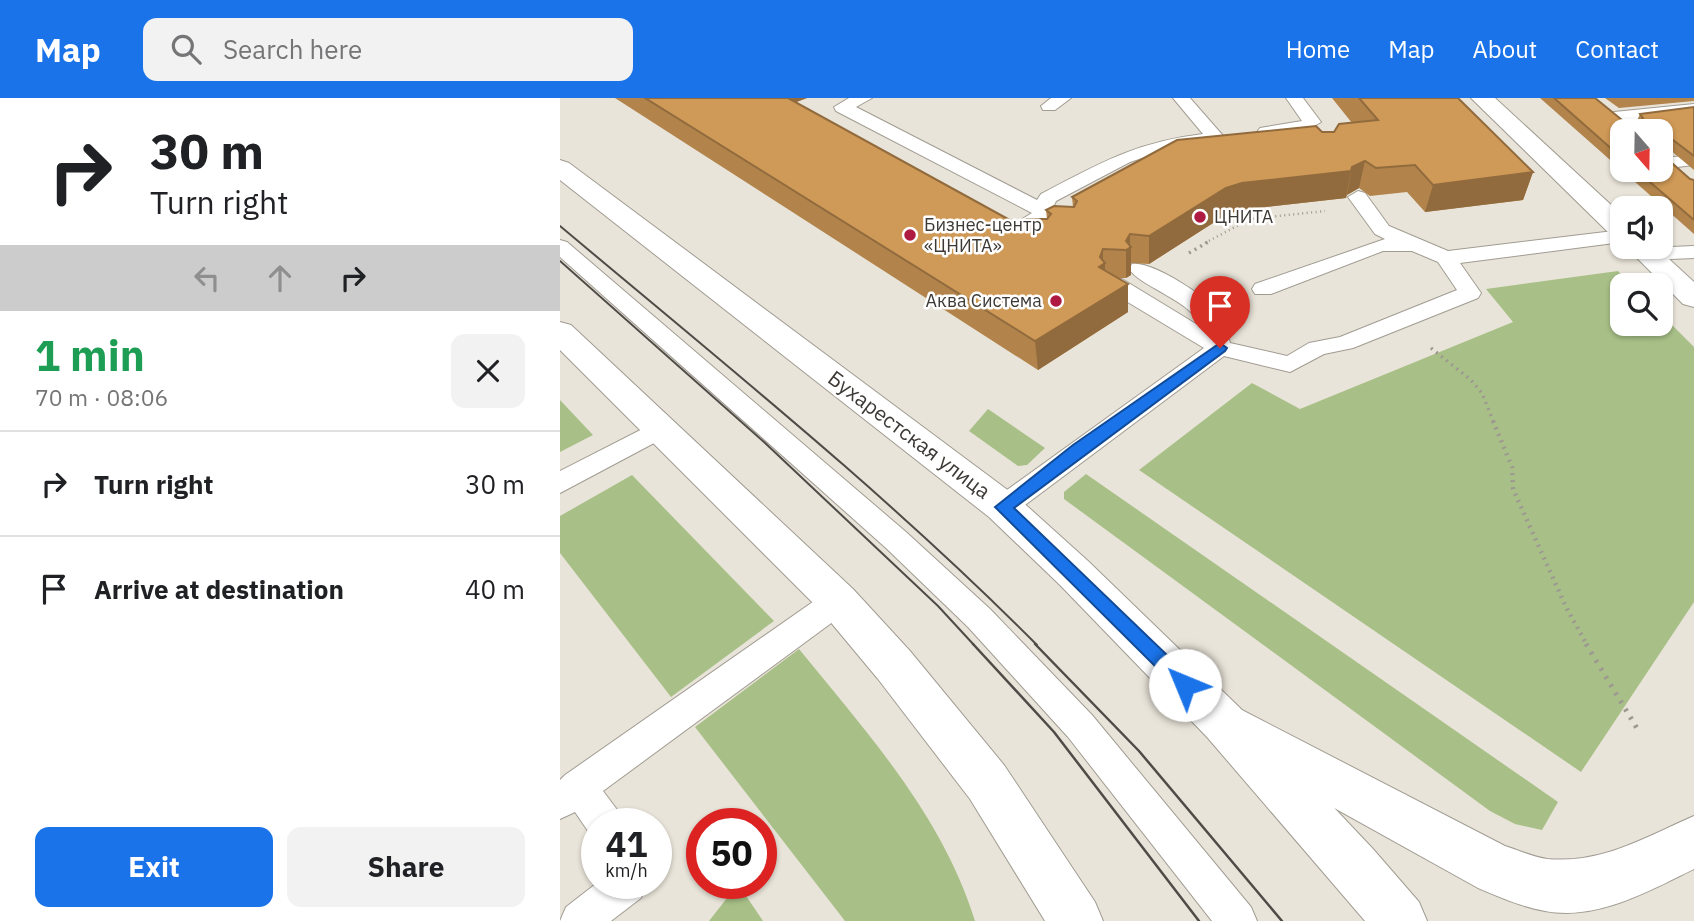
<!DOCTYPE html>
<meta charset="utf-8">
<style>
body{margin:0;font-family:"IBM Plex Sans",sans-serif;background:#f2f2f2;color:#202124;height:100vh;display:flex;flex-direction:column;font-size:26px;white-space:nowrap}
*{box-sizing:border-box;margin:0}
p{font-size:23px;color:#757577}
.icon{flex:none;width:38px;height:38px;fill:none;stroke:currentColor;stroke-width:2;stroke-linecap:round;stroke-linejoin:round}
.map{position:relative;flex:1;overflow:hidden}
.details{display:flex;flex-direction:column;background:#fff;width:560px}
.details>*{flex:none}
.guide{background:#fff;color:#202124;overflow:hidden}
.needle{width:46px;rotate:160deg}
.fabs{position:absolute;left:1050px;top:21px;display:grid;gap:14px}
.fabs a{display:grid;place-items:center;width:63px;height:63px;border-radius:14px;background:#fff;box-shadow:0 2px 5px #0004;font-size:35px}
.speed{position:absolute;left:21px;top:710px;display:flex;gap:14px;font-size:35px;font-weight:700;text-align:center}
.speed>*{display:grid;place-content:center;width:91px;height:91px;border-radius:50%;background:#fff;box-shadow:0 2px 5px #0004;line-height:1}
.speed small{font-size:18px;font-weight:400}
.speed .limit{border:10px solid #d22;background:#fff;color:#111}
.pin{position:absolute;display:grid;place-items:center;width:60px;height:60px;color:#fff;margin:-72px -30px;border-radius:50% 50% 50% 0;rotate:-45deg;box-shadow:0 0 7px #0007}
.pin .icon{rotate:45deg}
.me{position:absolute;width:77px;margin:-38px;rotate:315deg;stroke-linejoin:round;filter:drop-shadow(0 0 5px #0008)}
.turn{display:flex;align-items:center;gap:24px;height:147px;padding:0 35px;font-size:32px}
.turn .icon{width:91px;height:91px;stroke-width:2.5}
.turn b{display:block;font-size:49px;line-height:60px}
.lanes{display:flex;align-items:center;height:66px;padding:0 35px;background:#0003;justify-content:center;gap:35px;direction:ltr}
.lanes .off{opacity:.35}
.round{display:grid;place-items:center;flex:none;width:74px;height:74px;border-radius:14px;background:#f2f2f2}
.headline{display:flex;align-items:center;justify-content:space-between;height:119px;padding:0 35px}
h1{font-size:42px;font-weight:700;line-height:52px;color:#1e9e55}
.action{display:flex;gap:14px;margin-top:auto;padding:14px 35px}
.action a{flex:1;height:80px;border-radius:14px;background:#1a73e8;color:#fff;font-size:28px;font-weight:700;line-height:80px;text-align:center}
.action a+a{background:#f2f2f2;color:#202124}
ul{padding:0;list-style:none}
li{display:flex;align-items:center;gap:21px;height:105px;padding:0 35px;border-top:2px solid #e0e0e0}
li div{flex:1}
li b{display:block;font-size:26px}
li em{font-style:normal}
header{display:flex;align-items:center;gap:42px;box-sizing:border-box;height:98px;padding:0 35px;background:#1a73e8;color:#fff}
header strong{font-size:33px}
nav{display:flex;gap:38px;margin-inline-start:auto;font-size:24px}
.search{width:490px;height:63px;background:#f2f2f2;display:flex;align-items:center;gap:18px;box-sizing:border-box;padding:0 24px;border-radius:14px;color:#757577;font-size:26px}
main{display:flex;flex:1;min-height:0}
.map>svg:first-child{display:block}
.green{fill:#a8c087}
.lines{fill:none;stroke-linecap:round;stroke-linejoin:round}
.service-casing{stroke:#a19c92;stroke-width:2}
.tertiary-casing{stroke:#a19c92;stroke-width:2}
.secondary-casing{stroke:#a19c92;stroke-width:2}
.path-far3{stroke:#9d9991;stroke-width:2.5;stroke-dasharray:1 3.5;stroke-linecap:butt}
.path-far2{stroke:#9d9991;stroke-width:3.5;stroke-dasharray:2 4.5;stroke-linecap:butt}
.path-far1{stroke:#9d9991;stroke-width:4.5;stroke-dasharray:2 5;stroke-linecap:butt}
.path{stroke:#9d9991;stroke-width:5;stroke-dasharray:2.5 7;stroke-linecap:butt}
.service{fill:#fff;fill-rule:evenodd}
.tertiary{fill:#fff;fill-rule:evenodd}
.secondary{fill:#fff;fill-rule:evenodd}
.tram-far1{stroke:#4f4b47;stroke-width:2}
.tram{stroke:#4f4b47;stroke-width:2.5}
.wall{fill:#b2844b;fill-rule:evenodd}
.shaded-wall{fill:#916b3d}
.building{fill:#cf9957;stroke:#916b3d;stroke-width:2}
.route{fill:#1a73e8;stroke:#114b97;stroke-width:2}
.poi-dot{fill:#ae1a41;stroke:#fff;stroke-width:2.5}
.labels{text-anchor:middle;stroke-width:5;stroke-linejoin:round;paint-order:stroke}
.far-poi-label{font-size:18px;fill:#3d3a36;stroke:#fff;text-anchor:start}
.street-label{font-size:21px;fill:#3d3a36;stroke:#fff}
</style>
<header>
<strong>Map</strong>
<div class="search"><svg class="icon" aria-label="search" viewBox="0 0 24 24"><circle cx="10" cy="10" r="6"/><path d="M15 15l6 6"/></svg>Search here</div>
<nav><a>Home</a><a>Map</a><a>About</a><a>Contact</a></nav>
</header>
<main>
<section class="details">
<div class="guide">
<div class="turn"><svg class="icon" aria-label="right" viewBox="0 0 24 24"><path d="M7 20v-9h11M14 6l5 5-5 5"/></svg><div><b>30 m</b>Turn right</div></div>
<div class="lanes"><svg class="icon off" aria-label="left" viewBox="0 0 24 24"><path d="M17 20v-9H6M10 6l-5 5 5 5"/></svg><svg class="icon off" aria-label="ahead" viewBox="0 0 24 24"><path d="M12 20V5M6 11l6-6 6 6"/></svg><svg class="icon" aria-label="right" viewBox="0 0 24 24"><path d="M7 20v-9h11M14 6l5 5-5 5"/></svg></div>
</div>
<div class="headline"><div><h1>1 min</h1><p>70 m · 08:06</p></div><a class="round"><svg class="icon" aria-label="close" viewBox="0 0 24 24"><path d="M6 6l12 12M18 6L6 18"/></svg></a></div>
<ul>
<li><svg class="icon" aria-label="right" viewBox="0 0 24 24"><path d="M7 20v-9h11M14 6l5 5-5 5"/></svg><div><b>Turn right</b></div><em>30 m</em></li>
<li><svg class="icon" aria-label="arrive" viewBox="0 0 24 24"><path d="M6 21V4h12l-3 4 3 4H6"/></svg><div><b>Arrive at destination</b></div><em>40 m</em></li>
</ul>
<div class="action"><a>Exit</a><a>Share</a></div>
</section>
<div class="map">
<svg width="1134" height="823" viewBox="0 0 1134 823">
<rect width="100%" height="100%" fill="#e9e4d9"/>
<g class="green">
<polygon points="1058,173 1072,187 1062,187 1062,226 1101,226 1101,216 1134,249 1134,504 1021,674 579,372 692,285 740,311 953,224 926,191"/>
<polygon points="0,302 33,337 0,354"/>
<polygon points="428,311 485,350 467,367 458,368 409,333"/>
<polygon points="526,376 998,704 982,732 955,726 930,713 504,401 504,394"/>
<polygon points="72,377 214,523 111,599 0,455 0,418"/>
<path d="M 239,551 C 308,636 382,717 415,823 L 285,823 L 135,629 Z"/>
<polygon points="178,786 203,823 149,823"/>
</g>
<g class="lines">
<defs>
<g id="service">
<path d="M 289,0 L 312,0 L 296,9 L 477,102 L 481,96 C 540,65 576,44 643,36 L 613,0 L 630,0 L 665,40 L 656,45 L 609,51 L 570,64 L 496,103 L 488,122 L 472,131 L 480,138 L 477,142 C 466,145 452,141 446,131 L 472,115 L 276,13 L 274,9 Z"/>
<polygon points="491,0 511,0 495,12 483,12 481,8"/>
<polygon points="726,0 743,0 761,24 744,34 700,38 697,34 700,30 742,23"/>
<polygon points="1134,6 1134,16 1054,24 1045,19 1054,14"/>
<polygon points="1134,57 1134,67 1109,70 1101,65 1103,60"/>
<path d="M 798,93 L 805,95 L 829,128 L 888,153 L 1062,132 L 1062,144 L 900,165 L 921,195 L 918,200 L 793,250 L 764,256 L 730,274 L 664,258 L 453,416 L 443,420 L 433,416 L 429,409 L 433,402 L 644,250 L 546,191 L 543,186 L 546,181 L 562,181 L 641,229 C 633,203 582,190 569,171 L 572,166 C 591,162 646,198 658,214 C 664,221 667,235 670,245 L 727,258 L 749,245 L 780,239 L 897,192 L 878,164 L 852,153 L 823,153 L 711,196 L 695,196 L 692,191 L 695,186 L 825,141 L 815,136 L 788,99 Z"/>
<polygon points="0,142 7,144 346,434 430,511 532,617 691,809 697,823 652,823 508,639 408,529 326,450 0,159"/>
<polygon points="1134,148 1134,160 1088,162 1081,160 1078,156 1081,152 1088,150"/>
<polygon points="102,321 111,324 115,330 111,336 0,395 0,373"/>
<polygon points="278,490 289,494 293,503 289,512 43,693 58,713 63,726 37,726 37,741 32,739 15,714 0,721 0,682 5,677 267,494"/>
<polygon points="37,785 86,786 81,800 51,823 0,823 6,809"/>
</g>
<g id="tertiary">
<polygon points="911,0 935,0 1062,117 1062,140 1052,138"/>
<polygon points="1066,149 1096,149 1134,184 1134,209 1123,206"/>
<path d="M 678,610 L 945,748 C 958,752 973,759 987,761 C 1043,766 1085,739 1134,718 L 1134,771 C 1089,793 1037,823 985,813 C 962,809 939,799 918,790 L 661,647 L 655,632 L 661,617 Z"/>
</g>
<g id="secondary">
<polygon points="0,62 9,65 457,399 528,463 679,609 813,751 859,804 867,823 805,823 647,639 500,487 429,419 0,82"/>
<polygon points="0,224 11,227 293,491 350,553 444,667 535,804 543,823 485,823 410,701 318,581 263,515 0,252"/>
</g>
</defs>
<use href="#service" class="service-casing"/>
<use href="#tertiary" class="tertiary-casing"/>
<use href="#secondary" class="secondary-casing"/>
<polyline class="path-far3" points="645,145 690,121 765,113"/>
<g class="path-far2">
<polyline points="629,155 648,144"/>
<polyline points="871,250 911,282 922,295 934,325"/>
</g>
<polyline class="path-far1" points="933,323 952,369 953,391 1006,509 1027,547"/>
<polyline class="path" points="1026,546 1078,632"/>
<use href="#service" class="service"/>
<use href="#tertiary" class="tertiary"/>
<use href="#secondary" class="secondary"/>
<g class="tram-far1">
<path d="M 0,128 C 162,264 328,397 477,547"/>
<polyline points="0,163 204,344 378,508 414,547"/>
</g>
<g class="tram">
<polyline points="413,546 494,634 639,823"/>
<polyline points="475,546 579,653 722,823"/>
</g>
</g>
<g class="wall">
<polygon points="55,0 247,0 236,4 457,126 487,121 486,112 513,109 512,99 762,34 774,34 792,25 772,0 898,0 973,74 963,102 865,114 847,94 810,98 799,90 787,97 786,100 679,112 664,118 589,166 571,165 571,177 566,180 559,180 568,186 568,214 478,272"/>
<path d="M 980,0 L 1035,0 L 1067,26 L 1076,25 L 1080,16 L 1134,9 L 1134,72 L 1109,51 L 1104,50 L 1104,58 L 1130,81 L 1134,82 L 1134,136 ZM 1062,33 L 1101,72 L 1062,72 Z"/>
<polygon points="1045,0 1134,0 1134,3 1059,10"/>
</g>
<g class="shaded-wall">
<polygon points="209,0 247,0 213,13"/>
<polygon points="805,63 799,90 787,97 792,69"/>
<polygon points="791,73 786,100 679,112 664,118 589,166 589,138 666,90 682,85"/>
<polygon points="973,74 963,102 865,114 873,87"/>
<polygon points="570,136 570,150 571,149 571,177 566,180 566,143"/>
<polygon points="543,151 543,166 545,165 545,194 539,169 540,159"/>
<polygon points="568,186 568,214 478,272 475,243"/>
</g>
<g class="building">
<polygon points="85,0 228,0 457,126 467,121 487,121 491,116 486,112 494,108 514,109 517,103 512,99 617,42 756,28 762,34 774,34 779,26 818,22 799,0 898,0 973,74 873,87 855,67 816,70 805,63 792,69 791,73 682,85 666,90 589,138 570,136 566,143 571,149 566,152 543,151 540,159 545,165 539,169 568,186 475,243"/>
<polygon points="994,0 1035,0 1067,26 1079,25 1083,20 1080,16 1134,9 1134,58 1113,42 1104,41 1104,58 1130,81 1134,82 1134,122 1076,72 1101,72 1101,33 1062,33 1062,60"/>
</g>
<polygon class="route" points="660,245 667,250 665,253 454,410 632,581 635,587 632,592 625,595 619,592 435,409 513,347"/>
<g class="poi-dot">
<circle cx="640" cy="119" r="7"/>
<circle cx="350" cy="137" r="7"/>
<circle cx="496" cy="203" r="7"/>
</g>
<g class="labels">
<g class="far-poi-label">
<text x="654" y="125">ЦНИТА</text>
<text x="364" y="133">Бизнес-центр<tspan x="364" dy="21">«ЦНИТА»</tspan></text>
<text x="482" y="209" text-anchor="end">Аква Система</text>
</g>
<g class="street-label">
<text transform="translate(349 337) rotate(37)" y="7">Бухарестская улица</text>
</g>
</g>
</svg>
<div class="fabs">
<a><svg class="needle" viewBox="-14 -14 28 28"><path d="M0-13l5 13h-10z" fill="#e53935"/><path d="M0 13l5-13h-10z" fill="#757577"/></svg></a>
<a><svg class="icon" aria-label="sound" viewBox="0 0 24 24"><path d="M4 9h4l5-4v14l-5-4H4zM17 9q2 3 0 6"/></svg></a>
<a><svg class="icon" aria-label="search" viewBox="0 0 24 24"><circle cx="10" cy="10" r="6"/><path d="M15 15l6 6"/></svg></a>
</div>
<div class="speed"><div>41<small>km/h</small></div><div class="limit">50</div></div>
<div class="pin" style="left:660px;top:250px;background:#d93025"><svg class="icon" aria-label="arrive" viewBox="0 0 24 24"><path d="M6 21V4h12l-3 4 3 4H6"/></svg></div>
<svg class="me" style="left:625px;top:587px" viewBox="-20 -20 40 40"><circle r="19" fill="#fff"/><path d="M0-13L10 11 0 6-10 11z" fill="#1a73e8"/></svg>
</div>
</main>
